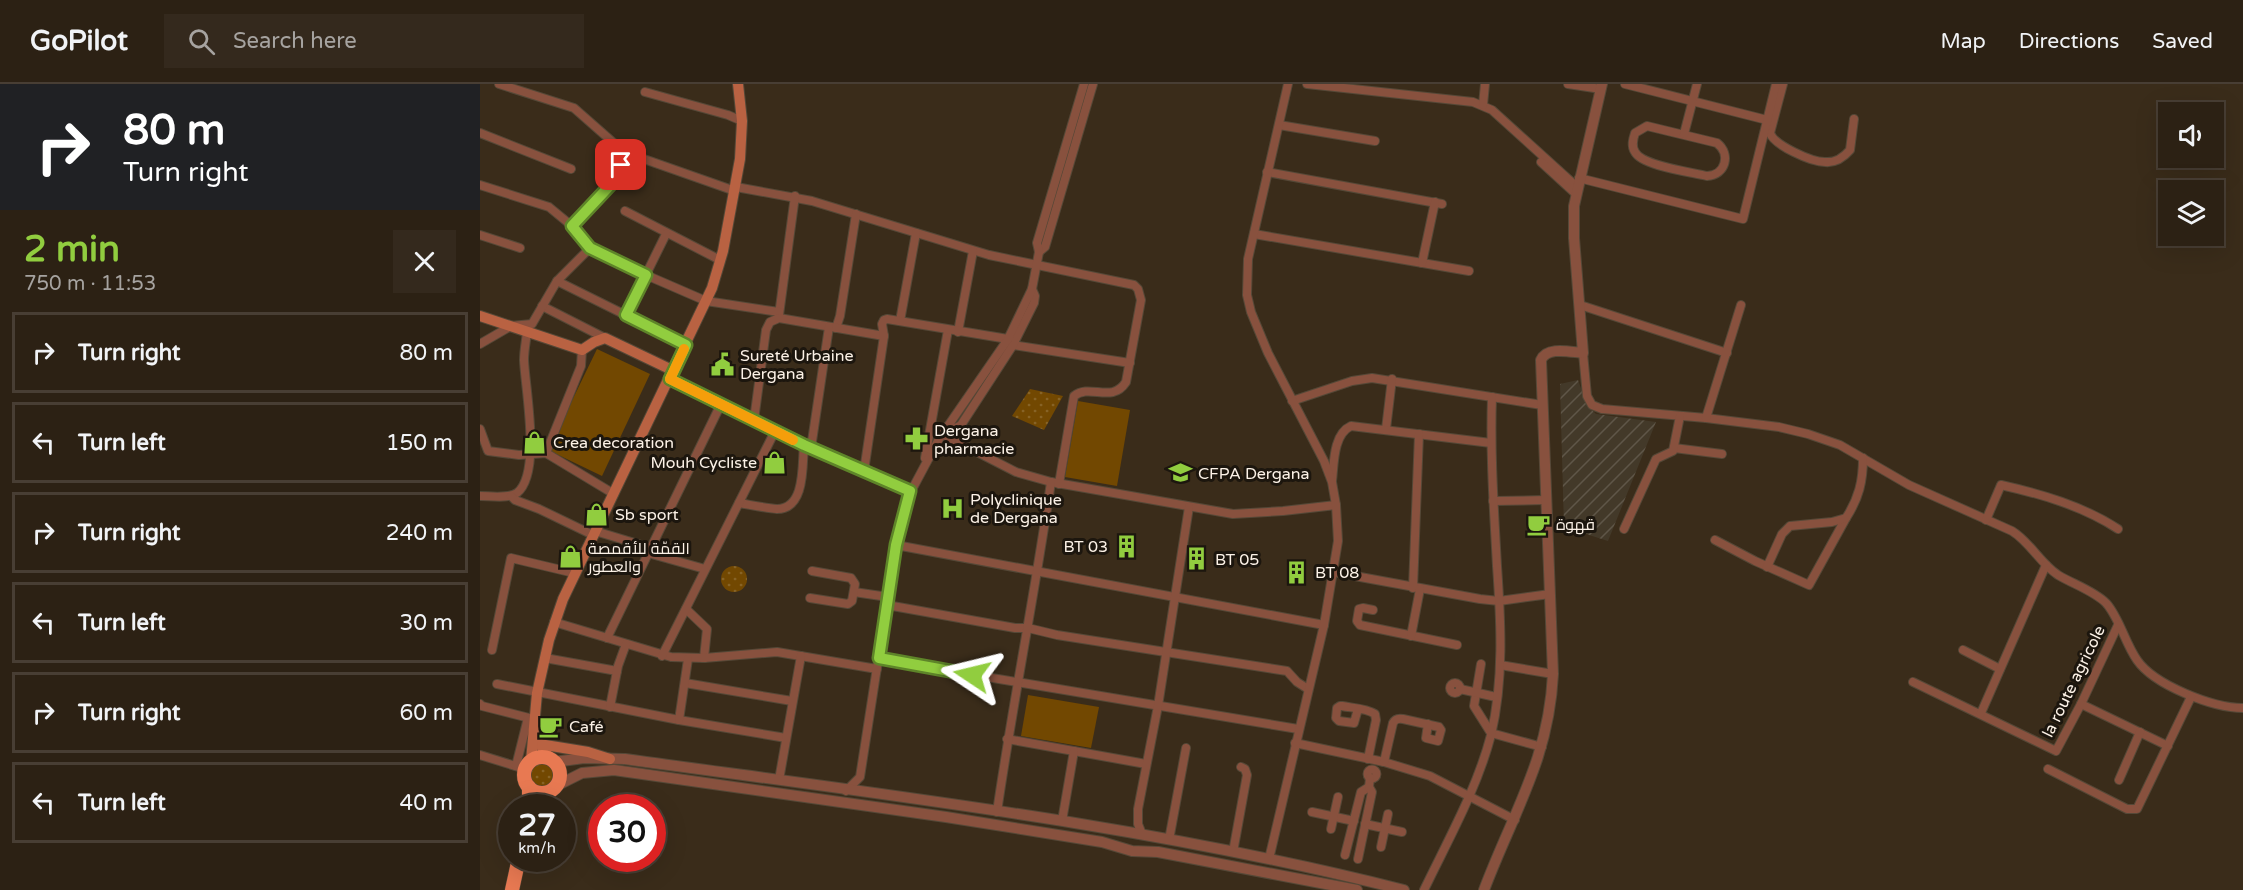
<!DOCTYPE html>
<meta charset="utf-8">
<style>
body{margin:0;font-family:"Varela Round",Cairo,sans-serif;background:#34291d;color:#f1f3f6;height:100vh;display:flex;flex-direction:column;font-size:22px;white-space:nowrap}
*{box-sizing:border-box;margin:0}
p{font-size:20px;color:#a6a3a0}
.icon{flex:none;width:33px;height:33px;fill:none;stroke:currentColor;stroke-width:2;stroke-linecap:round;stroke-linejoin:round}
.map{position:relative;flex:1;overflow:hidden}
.panel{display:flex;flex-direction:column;background:#2c2114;width:480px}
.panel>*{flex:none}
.top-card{background:#202124;color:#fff;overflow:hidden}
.buttons{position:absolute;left:1678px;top:18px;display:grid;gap:12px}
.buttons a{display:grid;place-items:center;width:66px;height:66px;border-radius:0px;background:#2c2114;box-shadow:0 6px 24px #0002,0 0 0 2px #483e34;font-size:30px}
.speed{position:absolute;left:18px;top:710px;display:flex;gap:12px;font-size:30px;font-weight:700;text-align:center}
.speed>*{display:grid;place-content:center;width:78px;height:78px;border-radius:50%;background:#2c2114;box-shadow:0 6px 24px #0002,0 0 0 2px #483e34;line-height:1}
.speed small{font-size:15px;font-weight:400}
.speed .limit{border:9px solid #d22;background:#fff;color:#111}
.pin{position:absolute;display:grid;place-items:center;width:51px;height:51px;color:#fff;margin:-26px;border-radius:12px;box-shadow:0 3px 9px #0006}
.me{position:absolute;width:66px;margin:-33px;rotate:280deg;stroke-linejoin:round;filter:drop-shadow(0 0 4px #0008)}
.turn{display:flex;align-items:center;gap:21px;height:126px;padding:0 24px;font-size:27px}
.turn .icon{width:78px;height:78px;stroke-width:2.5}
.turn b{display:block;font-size:42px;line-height:51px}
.round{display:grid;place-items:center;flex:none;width:63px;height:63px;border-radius:0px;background:#34291d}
.summary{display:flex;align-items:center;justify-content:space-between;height:102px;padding:0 24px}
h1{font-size:36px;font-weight:700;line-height:45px;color:#91cd3f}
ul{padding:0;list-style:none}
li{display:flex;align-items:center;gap:18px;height:81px;margin:0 12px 9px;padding:0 12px;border:3px solid #483e34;border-radius:0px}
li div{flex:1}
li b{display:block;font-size:22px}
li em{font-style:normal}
header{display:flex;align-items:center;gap:36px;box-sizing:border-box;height:84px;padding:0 30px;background:#2c2114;border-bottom:2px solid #483e34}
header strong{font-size:28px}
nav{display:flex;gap:33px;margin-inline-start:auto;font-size:21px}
.search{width:420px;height:54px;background:#34291d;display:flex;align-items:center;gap:15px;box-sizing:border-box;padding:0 21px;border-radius:0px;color:#a6a3a0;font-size:22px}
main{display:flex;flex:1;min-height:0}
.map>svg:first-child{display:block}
.industrial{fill:url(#industrial-furrows)}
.grass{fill:url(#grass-dots)}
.garden{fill:#724801}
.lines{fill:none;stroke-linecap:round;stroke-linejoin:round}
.minor-casing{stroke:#554837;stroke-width:10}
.tertiary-casing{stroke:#554837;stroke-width:12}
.secondary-casing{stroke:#554837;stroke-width:12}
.trunk-casing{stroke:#554837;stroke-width:15}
.minor{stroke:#88513e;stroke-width:8}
.tertiary{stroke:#88513e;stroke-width:10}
.secondary{stroke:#b96242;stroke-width:10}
.trunk{stroke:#e87952;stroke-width:14}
.route-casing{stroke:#5e8529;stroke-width:15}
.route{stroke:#91cd3f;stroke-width:10}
.slow{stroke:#f59e0b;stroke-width:10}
.labels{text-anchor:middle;stroke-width:6;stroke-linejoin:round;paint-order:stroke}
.poi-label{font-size:16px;fill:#fcf2e7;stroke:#1c160e;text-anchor:start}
.street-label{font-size:16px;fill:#fcf2e7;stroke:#1c160e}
</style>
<header>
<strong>GoPilot</strong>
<div class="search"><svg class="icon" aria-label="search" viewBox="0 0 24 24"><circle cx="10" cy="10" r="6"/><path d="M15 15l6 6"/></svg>Search here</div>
<nav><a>Map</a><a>Directions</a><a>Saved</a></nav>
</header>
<main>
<section class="panel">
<div class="top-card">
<div class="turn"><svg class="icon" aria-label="right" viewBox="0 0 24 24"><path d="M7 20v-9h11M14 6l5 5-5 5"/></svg><div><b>80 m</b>Turn right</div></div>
</div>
<div class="summary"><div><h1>2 min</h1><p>750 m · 11:53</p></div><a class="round"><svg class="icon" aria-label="close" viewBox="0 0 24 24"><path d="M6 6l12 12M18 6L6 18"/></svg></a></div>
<ul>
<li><svg class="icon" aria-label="right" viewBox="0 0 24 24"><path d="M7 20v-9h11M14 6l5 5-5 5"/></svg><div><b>Turn right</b></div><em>80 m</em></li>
<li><svg class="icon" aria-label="left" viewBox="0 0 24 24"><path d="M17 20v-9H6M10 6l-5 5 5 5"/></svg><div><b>Turn left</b></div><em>150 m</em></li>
<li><svg class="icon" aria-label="right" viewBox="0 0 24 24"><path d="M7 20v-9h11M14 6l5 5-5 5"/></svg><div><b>Turn right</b></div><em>240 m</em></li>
<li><svg class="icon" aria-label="left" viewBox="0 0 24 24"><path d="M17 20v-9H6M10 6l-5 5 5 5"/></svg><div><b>Turn left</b></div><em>30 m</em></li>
<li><svg class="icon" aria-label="right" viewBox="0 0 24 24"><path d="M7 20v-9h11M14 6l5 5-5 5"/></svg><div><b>Turn right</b></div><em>60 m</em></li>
<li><svg class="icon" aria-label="left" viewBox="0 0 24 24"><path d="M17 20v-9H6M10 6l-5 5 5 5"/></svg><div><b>Turn left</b></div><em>40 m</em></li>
</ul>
</section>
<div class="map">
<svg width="1763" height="806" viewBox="0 0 1763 806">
<defs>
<pattern id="industrial-furrows" width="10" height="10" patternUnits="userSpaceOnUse" patternTransform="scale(1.5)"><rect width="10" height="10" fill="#433929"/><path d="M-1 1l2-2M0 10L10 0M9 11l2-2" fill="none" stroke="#5f5648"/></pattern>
<pattern id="grass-dots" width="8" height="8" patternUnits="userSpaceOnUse" patternTransform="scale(1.5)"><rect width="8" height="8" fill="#724801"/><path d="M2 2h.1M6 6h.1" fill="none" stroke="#876326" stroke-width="1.8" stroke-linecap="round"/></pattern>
</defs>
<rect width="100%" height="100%" fill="#3a2c1a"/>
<polygon class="industrial" points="1098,296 1107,321 1116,330 1176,338 1128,457 1084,443 1080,300"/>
<g class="grass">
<polygon points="550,305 583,312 564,346 532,332"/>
<circle cx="254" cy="495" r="13"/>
<circle cx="63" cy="691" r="12"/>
</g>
<g class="garden">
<polygon points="117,265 170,290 122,392 68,366"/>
<polygon points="598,317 650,326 637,402 585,393"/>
<polygon points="548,611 619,623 611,664 541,652"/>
</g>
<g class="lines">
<defs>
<g id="minor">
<polyline points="19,0 94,24 144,68 255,107"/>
<polyline points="827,0 993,18 1012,26 1097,103"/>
<polyline points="1088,0 1121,5"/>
<polyline points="1145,0 1287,36"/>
<path d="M 1303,0 L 1290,49 C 1294,61 1331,78 1345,78 C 1355,79 1364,73 1370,66 L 1374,35"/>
<polyline points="165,8 248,31 262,37"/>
<polyline points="1003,21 1005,0"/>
<polyline points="799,41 895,57"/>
<path d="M 1167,42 L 1237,59 C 1251,70 1246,91 1227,92 C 1211,88 1162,82 1155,68 C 1151,62 1153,55 1155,49 Z"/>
<polyline points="0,49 91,85"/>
<polyline points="1204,50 1217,0"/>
<polyline points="1061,78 1096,110"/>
<polyline points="787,88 962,120"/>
<polyline points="1099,94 1263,135 1296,0"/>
<polyline points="0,101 69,123 92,142 110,164"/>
<path d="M 256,103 L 332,117 L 509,171 L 654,201 L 658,205 L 661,216 L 646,298 C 632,320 610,299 594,312 L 579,400"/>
<polyline points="145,127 240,176"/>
<polyline points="92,142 137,94 144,68"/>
<polyline points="774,150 989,187"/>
<polyline points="0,151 40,164"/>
<polyline points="559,168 565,163 613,0"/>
<polyline points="942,179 955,118"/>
<polyline points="77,197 206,261"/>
<polyline points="1100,221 1247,269"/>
<polyline points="62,222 125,254"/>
<polyline points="146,231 186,150"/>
<polyline points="299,231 315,112"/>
<polyline points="420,237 436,149"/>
<polyline points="356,244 360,232 376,130"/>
<polyline points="478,248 493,167"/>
<polyline points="0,260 31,242 52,240 77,197 110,164 166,191 226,217 299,228"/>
<polyline points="533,261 650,279"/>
<path d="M 1103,269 L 1107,312 L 1112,321 L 1122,325 L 1226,334 L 1299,343 L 1328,350 L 1360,361 L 1429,401 L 1532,447 C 1550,458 1560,479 1578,491 C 1593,500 1614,507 1626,519 C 1639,533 1645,559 1657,576 C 1674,601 1733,624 1763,624"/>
<polyline points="190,295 324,361 430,407"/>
<polyline points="812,317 872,297 892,294 1062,321"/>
<polyline points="1226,334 1261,221"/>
<polyline points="274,336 286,246 290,238 299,234 404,252"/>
<polyline points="467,343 476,344 481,341 533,261 554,219 555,212 552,205"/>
<polyline points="0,345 8,367 39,371 66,369 134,410"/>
<polyline points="906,345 912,295"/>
<polyline points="462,350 536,388 571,398 753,430 803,427 856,421"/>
<polyline points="331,364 349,243"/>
<polyline points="1194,364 1242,370"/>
<polyline points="66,369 101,282 102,266"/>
<polyline points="445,374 468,246"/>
<polyline points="384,387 404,252 402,240 404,236 407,235 528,255"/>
<path d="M 852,397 C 854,380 853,350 871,342 L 1011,359"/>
<path d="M 0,412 C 10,412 28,415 37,409 C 62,389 45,304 44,276 C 44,267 46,257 47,248"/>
<polyline points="31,412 35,416 59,425 113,451"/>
<polyline points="1013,417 1066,416"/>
<path d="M 259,419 C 271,421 285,424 297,425 C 326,425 322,380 324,361"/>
<path d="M 1506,436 L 1521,401 C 1561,410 1603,422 1638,445"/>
<polyline points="1144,445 1176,375 1193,367 1200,332"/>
<polyline points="115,447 171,464"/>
<polyline points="1235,456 1275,477 1329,501 1366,434"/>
<polyline points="416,461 844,541"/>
<polyline points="168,469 225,485"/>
<path d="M 1287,483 L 1302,450 L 1310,442 L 1352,438 L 1366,434 C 1379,414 1383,397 1383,374"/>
<polyline points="853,488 1000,515 1019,517 1070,510"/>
<polyline points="933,504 939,350"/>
<polyline points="374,508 408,513"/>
<polyline points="330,514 368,520 372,517 375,500 371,494 332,487"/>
<polyline points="407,521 535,544 548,544 577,551 807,587 817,598 828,605"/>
<polyline points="206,525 227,545 224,574"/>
<polyline points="893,526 883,524 879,525 877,537 880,541 977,561"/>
<polyline points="74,538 191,573 224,574 297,568 397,585"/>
<polyline points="931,552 940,505"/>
<polyline points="127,554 241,320"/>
<polyline points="12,566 31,474 94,489"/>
<polyline points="1483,566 1520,585"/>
<polyline points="182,572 295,347"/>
<polyline points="65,574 137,587"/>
<polyline points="399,575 818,645"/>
<polyline points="1001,580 994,622 1011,649 1062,663"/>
<polyline points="1020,581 1073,590"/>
<polyline points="1433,598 1576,667 1601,620 1638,541"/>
<polyline points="205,599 312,617"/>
<circle cx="975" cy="604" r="5"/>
<polyline points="17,600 199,636 306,654"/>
<polyline points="980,605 1016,613"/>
<polyline points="0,620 2,622 53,635"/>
<polyline points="1601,620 1688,662"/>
<polyline points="130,623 138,582 146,560"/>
<path d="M 878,625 L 874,639 L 859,637 L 856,634 L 857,624 L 860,622 L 862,622 C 872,624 886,624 895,630 L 896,636 L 888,675"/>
<polyline points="1501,629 1566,481"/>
<polyline points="199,636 208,575"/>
<polyline points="527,655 666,680"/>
<polyline points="815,659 904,678 950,692 1035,736"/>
<polyline points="0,671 45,685"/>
<path d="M 904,678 L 913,639 C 915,635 918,634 923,635 L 959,643 L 961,646 L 958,657 L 946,654 L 948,640"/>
<polyline points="36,682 48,634"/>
<polyline points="1568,685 1647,725 1657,725 1711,613"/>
<circle cx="892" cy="690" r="4.5"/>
<polyline points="299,696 321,572"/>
<polyline points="1639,696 1660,648"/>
<polyline points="366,707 380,693 416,461 427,415 459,355 528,255 552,205 559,168 557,159 604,0"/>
<path d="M 517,728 C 533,618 555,509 571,398"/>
<polyline points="832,728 874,737"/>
<polyline points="582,737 594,667"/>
<polyline points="885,740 922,748"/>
<polyline points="851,745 858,713"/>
<polyline points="662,750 658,740 658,725 678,622 709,423"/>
<polyline points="689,756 706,664"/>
<polyline points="901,763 908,730"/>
<polyline points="753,768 767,691 765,685 761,683"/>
<polyline points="865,771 881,708 889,703"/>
<polyline points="789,775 844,541 858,457 856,421 852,398 844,377 788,269 771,228 767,211 768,175 808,0"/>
<polyline points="878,775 892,708 889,703 890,694"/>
<path d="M 944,806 C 968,756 997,705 1011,651 C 1024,596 1021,538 1017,482 C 1014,426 1010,370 1012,313"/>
</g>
<g id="tertiary">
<path d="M 74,678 L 104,674 L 145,675 C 406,711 668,741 924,806"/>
<polyline points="76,702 102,689 134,686 466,733 622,758 652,767 678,768 877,806"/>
<path d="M 1004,806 C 1033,729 1069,675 1073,590 L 1061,276 C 1067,262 1090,268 1103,269 L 1094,154 L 1094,122 L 1122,0"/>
</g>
<g id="secondary">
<polyline points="0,232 102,266 114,258 125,254 194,287"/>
<polyline points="58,658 70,675"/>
<polyline points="59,660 108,668 130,675"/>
<polyline points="51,677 57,609 69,556 83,515 232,204 243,167 260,75 262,37 258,0"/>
</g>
<g id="trunk">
<circle cx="62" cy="691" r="18"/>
<polyline points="49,703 49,723"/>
<polyline points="32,806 39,774"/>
</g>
</defs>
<use href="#minor" class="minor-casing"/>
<use href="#tertiary" class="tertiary-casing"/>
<use href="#secondary" class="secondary-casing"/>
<use href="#trunk" class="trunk-casing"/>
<use href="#minor" class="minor"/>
<use href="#tertiary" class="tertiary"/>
<use href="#secondary" class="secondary"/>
<use href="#trunk" class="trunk"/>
</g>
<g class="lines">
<defs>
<polyline id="route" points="141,81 137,94 92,142 110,164 166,191 146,231 206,261 190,295 324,361 430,407 416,461 399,574 492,591"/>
</defs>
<use href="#route" class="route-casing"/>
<use href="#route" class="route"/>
<polyline class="slow" points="204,265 190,295 313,356"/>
</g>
<defs>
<symbol id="civic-bare" viewBox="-9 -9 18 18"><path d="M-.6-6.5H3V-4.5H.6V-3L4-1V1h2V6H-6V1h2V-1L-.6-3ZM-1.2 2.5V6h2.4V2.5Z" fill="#91cd3f" stroke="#1c160e" stroke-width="2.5" paint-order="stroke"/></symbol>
<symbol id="pharmacy-bare" viewBox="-9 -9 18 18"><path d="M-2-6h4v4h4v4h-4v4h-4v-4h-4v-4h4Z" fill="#91cd3f" stroke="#1c160e" stroke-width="2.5" paint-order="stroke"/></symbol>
<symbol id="shop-bare" viewBox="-9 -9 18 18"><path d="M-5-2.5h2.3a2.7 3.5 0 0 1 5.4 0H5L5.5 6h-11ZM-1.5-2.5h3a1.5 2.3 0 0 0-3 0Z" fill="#91cd3f" stroke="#1c160e" stroke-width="2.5" paint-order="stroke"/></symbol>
<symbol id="university-bare" viewBox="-9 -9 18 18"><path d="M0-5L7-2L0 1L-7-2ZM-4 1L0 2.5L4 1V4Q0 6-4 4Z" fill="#91cd3f" stroke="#1c160e" stroke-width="2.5" paint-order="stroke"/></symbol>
<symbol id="hospital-bare" viewBox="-9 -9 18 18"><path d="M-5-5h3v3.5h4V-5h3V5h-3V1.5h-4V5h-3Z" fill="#91cd3f" stroke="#1c160e" stroke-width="2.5" paint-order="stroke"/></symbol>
<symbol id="cafe-bare" viewBox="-9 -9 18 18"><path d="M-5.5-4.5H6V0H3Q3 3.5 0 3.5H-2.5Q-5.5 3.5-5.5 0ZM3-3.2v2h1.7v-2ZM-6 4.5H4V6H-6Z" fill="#91cd3f" stroke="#1c160e" stroke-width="2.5" paint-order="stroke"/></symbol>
<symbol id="building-bare" viewBox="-9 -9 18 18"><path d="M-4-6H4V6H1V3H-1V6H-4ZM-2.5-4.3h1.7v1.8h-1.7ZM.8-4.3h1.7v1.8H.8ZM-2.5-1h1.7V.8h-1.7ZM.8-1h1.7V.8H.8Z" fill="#91cd3f" stroke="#1c160e" stroke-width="2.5" paint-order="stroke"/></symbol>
</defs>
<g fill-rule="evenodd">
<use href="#civic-bare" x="226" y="264" width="33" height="33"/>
<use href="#pharmacy-bare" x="420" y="338" width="33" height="33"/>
<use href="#shop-bare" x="38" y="342" width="33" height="33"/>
<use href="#shop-bare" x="278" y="362" width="33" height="33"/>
<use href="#university-bare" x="684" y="372" width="33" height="33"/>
<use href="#hospital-bare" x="456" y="408" width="33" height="33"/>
<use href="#shop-bare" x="100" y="414" width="33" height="33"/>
<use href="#cafe-bare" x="1042" y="424" width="33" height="33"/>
<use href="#building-bare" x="630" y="446" width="33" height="33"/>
<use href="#shop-bare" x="74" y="456" width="33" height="33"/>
<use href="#building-bare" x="700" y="458" width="33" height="33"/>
<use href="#building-bare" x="800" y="472" width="33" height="33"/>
<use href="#cafe-bare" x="54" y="626" width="33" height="33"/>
</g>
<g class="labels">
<g class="poi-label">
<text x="260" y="277">Sureté Urbaine<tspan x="260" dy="18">Dergana</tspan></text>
<text x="454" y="352">Dergana<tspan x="454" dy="18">pharmacie</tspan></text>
<text x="73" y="364">Crea decoration</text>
<text x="277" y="384" text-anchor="end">Mouh Cycliste</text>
<text x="718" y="395">CFPA Dergana</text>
<text x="490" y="421">Polyclinique<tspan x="490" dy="18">de Dergana</tspan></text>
<text x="135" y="436">Sb sport</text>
<text x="1076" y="446">قهوة</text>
<text x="628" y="468" text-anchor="end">BT 03</text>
<text x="108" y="470">القمّة للأقمصة<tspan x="108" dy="18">والعطور</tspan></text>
<text x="735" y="481">BT 05</text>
<text x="835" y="494">BT 08</text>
<text x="89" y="648">Café</text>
</g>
<g class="street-label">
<text transform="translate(1593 597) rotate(-64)" y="6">la route agricole</text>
</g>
</g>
</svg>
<div class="buttons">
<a><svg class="icon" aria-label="sound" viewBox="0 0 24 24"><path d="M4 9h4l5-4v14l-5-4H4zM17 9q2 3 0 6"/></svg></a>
<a><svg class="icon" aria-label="layers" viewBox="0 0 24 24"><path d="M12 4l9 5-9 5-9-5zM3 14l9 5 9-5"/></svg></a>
</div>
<div class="speed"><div>27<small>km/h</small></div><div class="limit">30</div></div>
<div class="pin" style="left:141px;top:81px;background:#d93025"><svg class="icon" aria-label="arrive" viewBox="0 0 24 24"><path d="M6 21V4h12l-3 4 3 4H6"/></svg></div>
<svg class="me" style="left:492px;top:591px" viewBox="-20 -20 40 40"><path d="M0-17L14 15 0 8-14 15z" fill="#91cd3f" stroke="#fff" stroke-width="4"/></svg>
</div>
</main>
